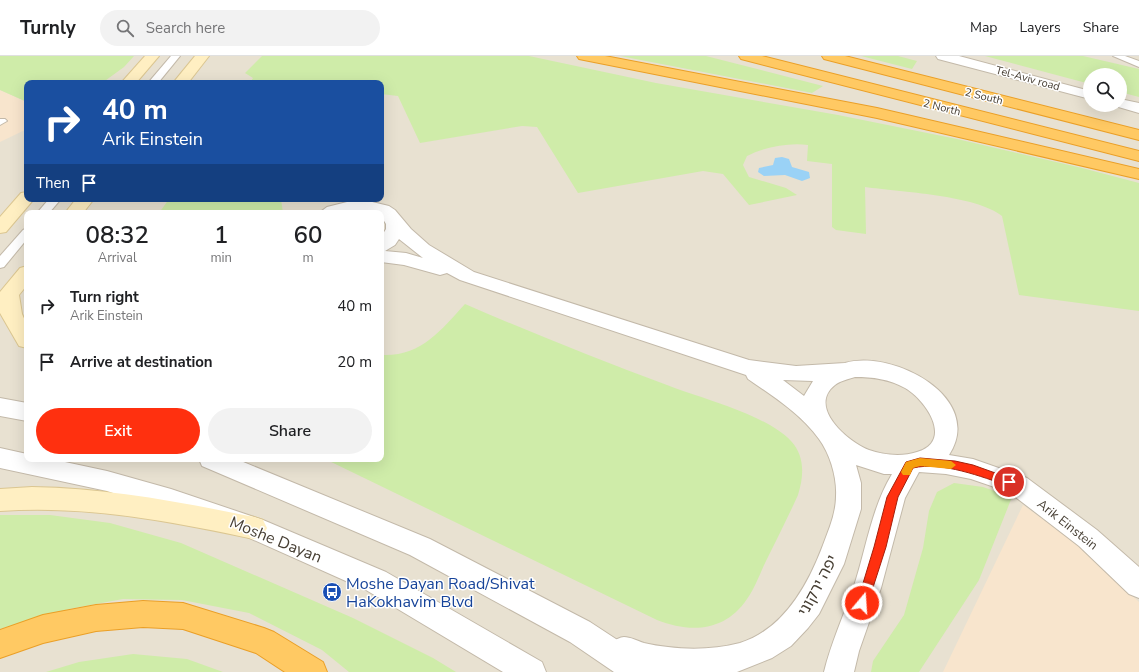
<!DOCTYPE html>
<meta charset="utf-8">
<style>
body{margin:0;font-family:"Nunito Sans","Noto Sans Hebrew",sans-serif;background:#f2f2f2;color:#202124;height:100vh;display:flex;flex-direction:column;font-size:15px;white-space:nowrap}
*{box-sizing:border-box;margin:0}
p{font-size:13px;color:#757577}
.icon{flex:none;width:22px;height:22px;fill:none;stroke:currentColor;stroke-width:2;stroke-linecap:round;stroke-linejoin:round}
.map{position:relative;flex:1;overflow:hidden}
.drawer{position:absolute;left:24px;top:154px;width:360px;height:252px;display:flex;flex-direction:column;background:#fff;border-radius:8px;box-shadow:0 4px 16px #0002}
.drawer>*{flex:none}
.top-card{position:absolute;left:24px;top:24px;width:360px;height:122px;border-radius:8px;box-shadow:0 4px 16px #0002;background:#1a4fa0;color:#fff;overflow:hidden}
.fabs{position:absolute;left:1083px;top:12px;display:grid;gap:8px}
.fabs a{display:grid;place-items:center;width:44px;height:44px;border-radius:50%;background:#fff;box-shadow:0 4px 16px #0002;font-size:20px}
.pin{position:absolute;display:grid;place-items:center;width:34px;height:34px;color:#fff;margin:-17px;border:2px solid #fff;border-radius:50%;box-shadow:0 1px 4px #0007}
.me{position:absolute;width:44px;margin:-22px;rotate:18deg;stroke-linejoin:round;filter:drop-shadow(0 0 3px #0008)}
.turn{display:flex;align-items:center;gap:14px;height:84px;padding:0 12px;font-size:18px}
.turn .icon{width:52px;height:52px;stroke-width:2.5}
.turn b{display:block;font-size:28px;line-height:34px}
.then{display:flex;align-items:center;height:38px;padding:0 12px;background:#0003;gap:8px;font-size:15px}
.eta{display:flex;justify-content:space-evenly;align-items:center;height:68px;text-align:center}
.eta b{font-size:24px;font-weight:600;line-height:28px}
.button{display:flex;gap:8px;margin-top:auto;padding:8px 12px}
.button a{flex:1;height:46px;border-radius:24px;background:#ff300f;color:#fff;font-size:16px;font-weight:600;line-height:46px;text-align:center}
.button a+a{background:#f2f2f2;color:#202124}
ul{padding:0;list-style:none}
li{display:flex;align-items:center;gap:12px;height:56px;padding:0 12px}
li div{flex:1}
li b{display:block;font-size:15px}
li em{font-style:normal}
header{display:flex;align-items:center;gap:24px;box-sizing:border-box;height:56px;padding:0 20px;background:#fff;border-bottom:1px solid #e0e0e0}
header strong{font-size:19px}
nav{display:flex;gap:22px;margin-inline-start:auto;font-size:14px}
.search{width:280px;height:36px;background:#f2f2f2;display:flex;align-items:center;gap:10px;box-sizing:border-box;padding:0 14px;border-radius:22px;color:#757577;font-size:15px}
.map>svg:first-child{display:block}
.residential{fill:#e8e1d1;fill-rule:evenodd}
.commercial{fill:#f8e5cd}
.green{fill:#cfeca9}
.water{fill:#9ad2f6}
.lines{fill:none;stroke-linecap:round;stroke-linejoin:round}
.service-casing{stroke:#c3b9a9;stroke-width:2}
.minor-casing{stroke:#c3b9a9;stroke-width:2}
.tertiary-casing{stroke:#c3b9a9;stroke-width:2}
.secondary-casing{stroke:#dbc691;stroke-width:2}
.motorway-casing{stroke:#ea9f27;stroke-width:2}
.service{fill:#fff;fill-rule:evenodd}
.minor{fill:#fff;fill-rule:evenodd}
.tertiary{fill:#fff;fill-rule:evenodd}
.secondary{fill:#ffefc2;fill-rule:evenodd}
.motorway{fill:#ffc963;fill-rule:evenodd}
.route{fill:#ff300f;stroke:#a61f0a}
.slow{fill:#f59e0b}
.labels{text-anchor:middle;stroke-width:3;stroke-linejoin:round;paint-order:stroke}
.far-street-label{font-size:11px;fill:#463e33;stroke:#fff}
.street-label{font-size:13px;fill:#463e33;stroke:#fff}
.near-street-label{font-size:16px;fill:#463e33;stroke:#fff}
.near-transit-label{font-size:16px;fill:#164399;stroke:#fff;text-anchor:start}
</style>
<header>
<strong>Turnly</strong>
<div class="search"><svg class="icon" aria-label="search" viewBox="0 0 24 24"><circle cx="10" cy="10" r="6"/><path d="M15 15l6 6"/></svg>Search here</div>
<nav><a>Map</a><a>Layers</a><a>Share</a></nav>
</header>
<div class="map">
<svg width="1139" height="616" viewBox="0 0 1139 616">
<rect width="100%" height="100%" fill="#f4efe4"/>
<path class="residential" d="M 0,0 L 1139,0 L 1139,616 L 0,616 ZM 1090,19 L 1120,19 L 1120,49 L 1090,49 ZM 27,27 L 381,27 L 381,143 L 27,143 ZM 27,157 L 381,157 L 381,403 L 27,403 Z"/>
<g class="commercial">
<polygon points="0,34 27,46 27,73 0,86"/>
<polygon points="1023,449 1068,481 1139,546 1139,616 943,616"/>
</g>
<g class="green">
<polygon points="0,0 134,0 124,11 102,27 27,27 27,46 0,34"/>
<path d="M 262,0 L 529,0 L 656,27 L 838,59 L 957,83 L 1082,112 L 1139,127 L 1139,255 L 1019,239 L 1002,160 C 976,139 900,136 865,131 L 866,178 L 836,174 L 832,171 L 832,108 L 807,105 L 808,89 C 790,86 764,91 747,100 L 743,109 L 749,121 L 786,132 L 797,139 L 749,149 L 723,118 L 703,115 L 578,137 L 537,71 L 522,70 L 420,87 L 398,40 L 381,38 L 381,27 L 250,27 L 253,22 L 245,17 Z"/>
<polygon points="620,0 706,0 823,30 812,37"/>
<polygon points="861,0 898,0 917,5 912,13"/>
<polygon points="985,0 1083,0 1139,13 1139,41 1120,36 1120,19 1090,19 1090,28"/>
<polygon points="169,143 281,143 283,157 159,157"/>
<path d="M 465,248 C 532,277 599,304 667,329 C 703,343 765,358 791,385 C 805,400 804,420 798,439 C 788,461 777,483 766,505 C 760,517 755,532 747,543 C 725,576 690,577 657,564 L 325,403 L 381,403 L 381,299 C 421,301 440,275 465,248 Z"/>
<polygon points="954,427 983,431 1012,441 979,524 919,616 871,616 873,605 904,559 923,492 929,455 937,436"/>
<polygon points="0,459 50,459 110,467 181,487 353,562 433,602 456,616 349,616 322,594 249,557 182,544 123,543 69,553 0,573"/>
<polygon points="133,598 187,603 223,616 46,616 79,606"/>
</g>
<polygon class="water" points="782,101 789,103 792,111 809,116 810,122 802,125 785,119 764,120 758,116 759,112 773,109 775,102"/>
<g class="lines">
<defs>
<g id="service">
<polygon points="171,0 180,0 158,27 148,27"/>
<polygon points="1113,0 1125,0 1139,5 1139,11"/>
<polygon points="0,63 5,63 7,65 0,69"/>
<polygon points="49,143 61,143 49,157 37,157"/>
<polygon points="27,172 27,183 4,211 0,212 0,200 23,174"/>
</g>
<path id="minor" d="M 351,145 L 368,145 L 389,150 L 395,154 L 411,173 L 429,189 L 474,216 L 749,304 L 796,310 L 845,307 C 893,293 986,342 949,399 L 973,403 L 1027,422 L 1097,474 L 1139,511 L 1139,542 L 1129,538 L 1079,490 L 1009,436 L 971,423 L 946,418 L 919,416 L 905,442 L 881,532 L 859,595 L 854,616 L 824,616 C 831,587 843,561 853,533 C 866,494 871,453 892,418 L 884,418 L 856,409 L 861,427 L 861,453 L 844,508 L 819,558 L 808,572 L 791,590 L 772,602 L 737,616 L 644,616 L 612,605 L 608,595 L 612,585 C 616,584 620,581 624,581 C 630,581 638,585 644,587 C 652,589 660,590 668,591 C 691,594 717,593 740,587 C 784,573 808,529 823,489 C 829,473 836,457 836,440 C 837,421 830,398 819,383 C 801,358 773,340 748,323 L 746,319 L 460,224 L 447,217 L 440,219 L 404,209 L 381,206 L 381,181 L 386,173 L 386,168 L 381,160 L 381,157 L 362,155 L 319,157 L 327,151 ZM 399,183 L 423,202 L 406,197 L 385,195 L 395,189 ZM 855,321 C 873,321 889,323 905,332 C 926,344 954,385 917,396 C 902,401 883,399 869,394 C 848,386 807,351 835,329 C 840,325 849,323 855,321 ZM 783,324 L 813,325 L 804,340 Z"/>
<g id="tertiary">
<polygon points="936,0 959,0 1090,35 1090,43 938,3"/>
<polygon points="1120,43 1139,47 1139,57 1115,50 1114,49 1120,49"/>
<polygon points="0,342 27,347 27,365 0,360"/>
<polygon points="0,392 27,398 27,403 51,403 107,415 171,433 263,464 386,516 542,606 546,616 503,616 366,534 245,480 107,435 0,412"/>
<polygon points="199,403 236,403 430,483 590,566 651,606 655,616 614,616 570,586 410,499 202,410"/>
</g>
<g id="secondary">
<polygon points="145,0 159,0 136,27 121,27"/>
<polygon points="195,0 209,0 188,27 173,27"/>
<polygon points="27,136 27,143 34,143 6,176 0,177 0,161 21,137"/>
<polygon points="76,143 94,143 83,157 65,157"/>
<polygon points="27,210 27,229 19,239 22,258 27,269 27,292 19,290 0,257 0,236 20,212"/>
<path d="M 32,431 C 107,432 180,446 254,461 L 263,464 L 267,472 L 263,480 L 254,483 C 169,465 87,449 0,455 L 0,433 Z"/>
</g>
<g id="motorway">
<polygon points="577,0 605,0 877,52 1139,113 1139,123 877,62 584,4 579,3"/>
<polygon points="739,0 762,0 1139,95 1139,105 741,3"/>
<polygon points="822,0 845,0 1139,74 1139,84 824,3"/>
<polygon points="143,545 183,547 264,572 274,576 323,606 327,616 285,616 256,597 183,573 143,571 96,575 43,587 0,602 0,574 43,559 96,549"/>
</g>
</defs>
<use href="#service" class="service-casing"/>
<use href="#minor" class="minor-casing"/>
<use href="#tertiary" class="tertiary-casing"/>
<use href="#secondary" class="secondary-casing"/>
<use href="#motorway" class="motorway-casing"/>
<use href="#service" class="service"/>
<use href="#minor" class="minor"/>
<use href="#tertiary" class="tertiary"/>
<use href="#secondary" class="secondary"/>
<use href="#motorway" class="motorway"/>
</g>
<path class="route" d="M 920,402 L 955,405 L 973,409 L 1012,423 L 1014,426 L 1009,430 C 982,421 942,405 913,412 L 898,441 L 886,491 L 868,547 L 867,551 L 862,553 L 858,551 L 857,547 L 874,491 L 887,441 L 906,406 Z"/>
<polygon class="slow" points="920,402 951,405 956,409 951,413 920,410 913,412 910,419 903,419 901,416 906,406"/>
<defs>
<symbol id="bus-disc" viewBox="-11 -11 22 22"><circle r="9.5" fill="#1a4fb4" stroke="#fff"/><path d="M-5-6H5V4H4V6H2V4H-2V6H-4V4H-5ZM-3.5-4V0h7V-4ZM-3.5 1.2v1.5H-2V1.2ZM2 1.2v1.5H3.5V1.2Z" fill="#fff"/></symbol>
</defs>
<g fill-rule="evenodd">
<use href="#bus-disc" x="321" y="525" width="22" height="22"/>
</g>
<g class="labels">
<g class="far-street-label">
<text transform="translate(1028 22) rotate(15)" y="4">Tel-Aviv road</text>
<text transform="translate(984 40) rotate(14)" y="4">2 South</text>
<text transform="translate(942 51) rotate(14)" y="4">2 North</text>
</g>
<g class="street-label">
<text transform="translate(1068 468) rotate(38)" y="5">Arik Einstein</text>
</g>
<g class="near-street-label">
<text transform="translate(276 483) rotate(22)" y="6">Moshe Dayan</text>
<text transform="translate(817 529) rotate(-62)" y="6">יפה ירקוני</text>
</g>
<g class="near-transit-label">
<text x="346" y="533">Moshe Dayan Road/Shivat<tspan x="346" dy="18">HaKokhavim Blvd</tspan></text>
</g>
</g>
</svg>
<div class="fabs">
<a><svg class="icon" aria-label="search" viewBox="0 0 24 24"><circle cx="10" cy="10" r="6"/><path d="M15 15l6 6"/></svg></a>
</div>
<div class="pin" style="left:1009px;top:426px;background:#d93025"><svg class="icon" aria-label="arrive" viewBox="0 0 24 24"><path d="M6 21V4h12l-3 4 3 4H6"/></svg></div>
<svg class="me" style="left:862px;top:547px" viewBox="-20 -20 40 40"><circle r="17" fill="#ff300f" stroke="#fff" stroke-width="3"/><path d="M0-11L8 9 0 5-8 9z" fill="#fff"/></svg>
<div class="top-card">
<div class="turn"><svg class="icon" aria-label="right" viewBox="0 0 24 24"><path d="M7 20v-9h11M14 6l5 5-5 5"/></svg><div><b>40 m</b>Arik Einstein</div></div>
<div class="then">Then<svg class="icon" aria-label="arrive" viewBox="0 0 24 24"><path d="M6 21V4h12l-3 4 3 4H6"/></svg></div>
</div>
<section class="drawer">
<div class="eta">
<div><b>08:32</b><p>Arrival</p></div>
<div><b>1</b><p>min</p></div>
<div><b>60</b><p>m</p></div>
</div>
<ul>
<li><svg class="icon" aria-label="right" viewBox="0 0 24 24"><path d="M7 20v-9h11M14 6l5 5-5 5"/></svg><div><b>Turn right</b><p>Arik Einstein</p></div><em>40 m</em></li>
<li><svg class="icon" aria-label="arrive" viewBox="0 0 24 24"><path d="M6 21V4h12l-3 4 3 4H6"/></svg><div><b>Arrive at destination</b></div><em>20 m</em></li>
</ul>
<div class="button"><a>Exit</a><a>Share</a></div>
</section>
</div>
